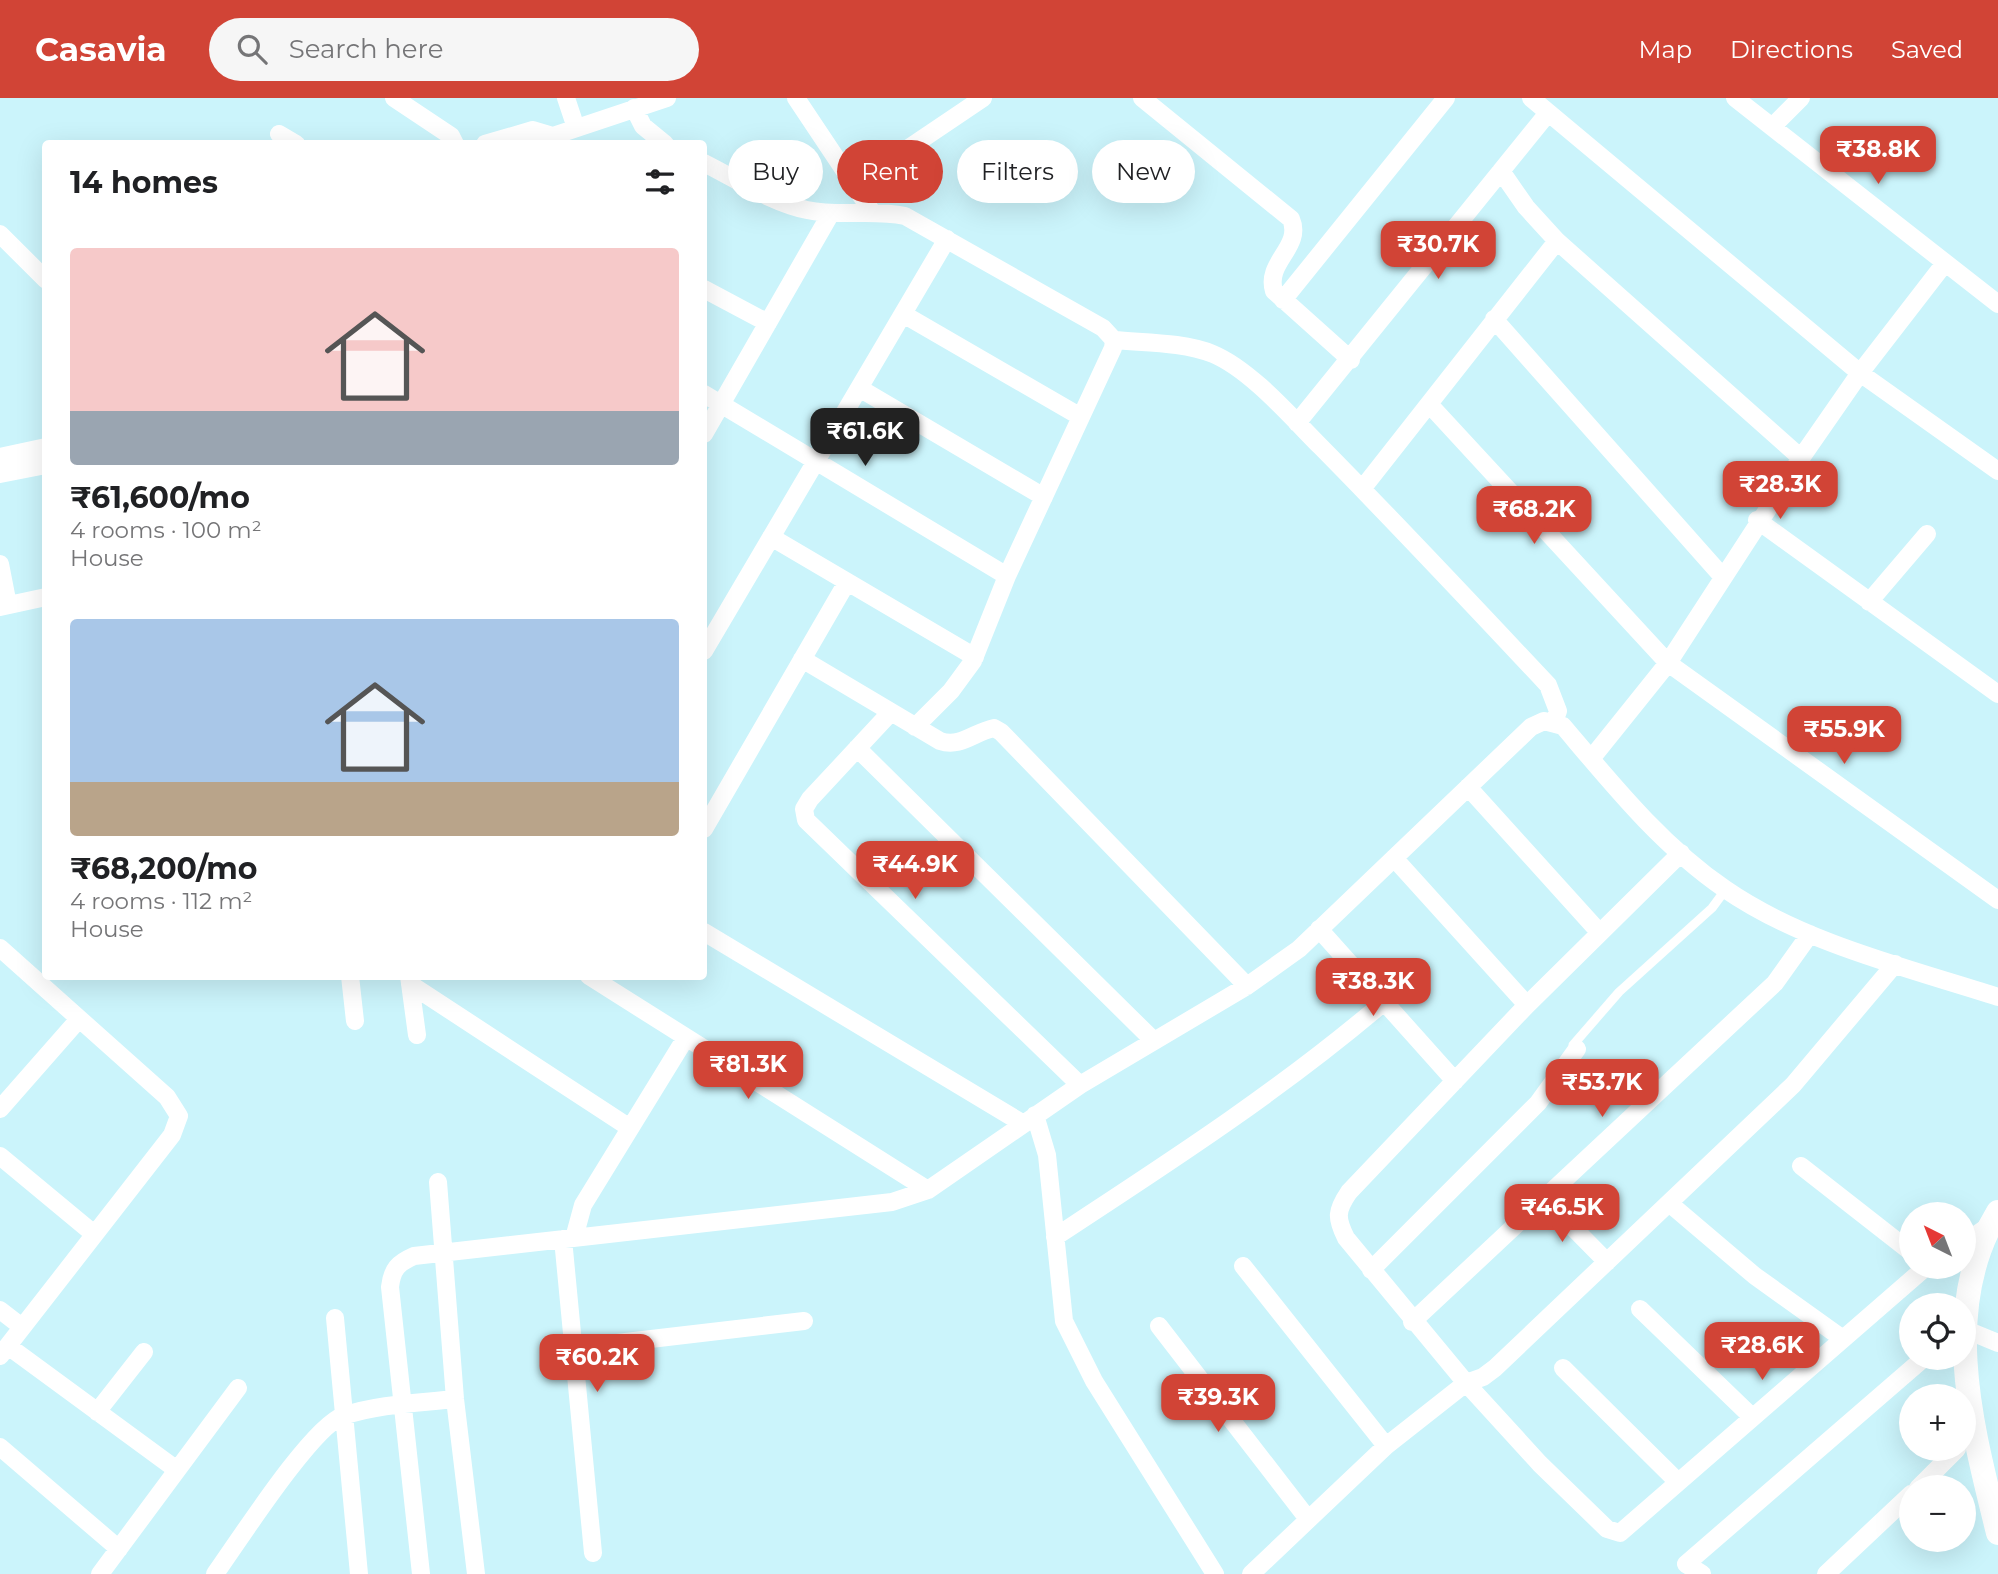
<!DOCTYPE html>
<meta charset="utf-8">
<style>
:root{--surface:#fff;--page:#f6f6f6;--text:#202124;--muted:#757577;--accent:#d14436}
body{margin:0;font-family:Montserrat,sans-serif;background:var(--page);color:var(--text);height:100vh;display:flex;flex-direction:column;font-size:26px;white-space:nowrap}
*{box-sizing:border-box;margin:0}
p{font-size:23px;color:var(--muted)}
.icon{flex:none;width:38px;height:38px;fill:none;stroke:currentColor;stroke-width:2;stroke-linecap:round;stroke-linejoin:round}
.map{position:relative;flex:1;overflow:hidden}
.details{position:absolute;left:42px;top:42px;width:665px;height:840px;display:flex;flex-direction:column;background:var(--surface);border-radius:7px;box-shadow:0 7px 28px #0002}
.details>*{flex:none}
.hud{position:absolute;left:728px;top:42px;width:665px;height:63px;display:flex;gap:14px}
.needle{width:46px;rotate:318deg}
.controls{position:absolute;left:1899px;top:1104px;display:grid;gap:14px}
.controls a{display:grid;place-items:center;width:77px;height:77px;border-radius:50%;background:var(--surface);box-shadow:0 7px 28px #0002;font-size:35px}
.price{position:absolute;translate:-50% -60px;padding:0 16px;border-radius:14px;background:var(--accent);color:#fff;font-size:23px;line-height:46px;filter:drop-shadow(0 2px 4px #0008)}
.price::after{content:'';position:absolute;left:50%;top:42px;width:21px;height:16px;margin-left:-10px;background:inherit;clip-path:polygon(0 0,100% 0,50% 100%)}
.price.active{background:#222;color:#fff}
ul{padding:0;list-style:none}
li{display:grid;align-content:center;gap:14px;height:371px;padding:0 28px}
li span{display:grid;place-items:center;height:217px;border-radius:7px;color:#555}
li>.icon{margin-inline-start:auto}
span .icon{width:126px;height:126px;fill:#fffc;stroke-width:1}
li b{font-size:30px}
h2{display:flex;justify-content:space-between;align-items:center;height:84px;padding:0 28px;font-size:30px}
.pill{padding:0 24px;border-radius:32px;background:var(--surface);box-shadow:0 7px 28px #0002;font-size:24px;line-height:63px}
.pill.active{background:var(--accent);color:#fff}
header{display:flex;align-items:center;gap:42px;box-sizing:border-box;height:98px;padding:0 35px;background:var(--accent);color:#fff}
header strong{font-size:33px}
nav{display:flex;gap:38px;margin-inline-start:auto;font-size:24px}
.search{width:490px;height:63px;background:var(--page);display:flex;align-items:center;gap:18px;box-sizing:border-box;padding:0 24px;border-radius:38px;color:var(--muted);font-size:26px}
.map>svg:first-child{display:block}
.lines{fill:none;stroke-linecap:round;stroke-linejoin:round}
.lane{stroke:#fff;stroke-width:9}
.street{stroke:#fff;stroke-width:18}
.secondary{stroke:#fff;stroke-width:24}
</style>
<header>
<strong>Casavia</strong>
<div class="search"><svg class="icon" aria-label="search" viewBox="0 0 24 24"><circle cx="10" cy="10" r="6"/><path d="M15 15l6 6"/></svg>Search here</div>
<nav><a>Map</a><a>Directions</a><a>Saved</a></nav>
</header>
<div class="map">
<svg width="1998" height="1476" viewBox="0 0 1998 1476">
<rect width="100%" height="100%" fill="#cbf4fb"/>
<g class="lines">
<path class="lane" d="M1573,947L1619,894L1712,810L1726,791"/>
<path class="street" d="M394,0L451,38L455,46
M566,0L576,30
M796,0L872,114
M1142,0L1291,121C1303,149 1265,164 1274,193L1351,262
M1531,0L1860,275L1998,373
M1735,0L1998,206
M634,10L643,28L665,46
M1772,29L1801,0
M279,36L296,46
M485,46L533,32L553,38
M544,46L553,38L667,0
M704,65C736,81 772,105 807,112C840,119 873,111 905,118L1103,230L1114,242L1113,250L1007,478L973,563L951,593L915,629
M1501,73L1526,109L1557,143L1801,360
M854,87L983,0
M0,136L46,182
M704,191L768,225
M1283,202L1446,0
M903,216L1081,319
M1494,221L1722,478
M1114,242C1146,245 1183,244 1213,256C1251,272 1292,320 1321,349C1398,427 1473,507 1548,587L1558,613L1554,624
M859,290L1044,399
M704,296L1007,478
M1429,306L1668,565L1998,802
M1297,325L1548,15
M704,336L831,115
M0,359L46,349
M0,376L46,367
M1362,391L1557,143
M1757,422L1998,596
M771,439L975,559
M0,466L8,507
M1869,504L1927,436
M0,509L46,499
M704,553L947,141
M802,561L940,643C961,650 974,634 994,630L1001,634L1247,888
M891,614L810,701L804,711L806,722L1080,987
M857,650L1153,942
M1591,661L1668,565L1801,360L1860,275L1945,165
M1468,689L1600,835
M704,731L847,484
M1681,755L1527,907L1349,1094C1336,1113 1336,1120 1346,1140L1466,1285L1483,1279L1495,1270L1793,987L1895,866
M1394,760L1527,907
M1319,831L1455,983
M704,834L1022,1025
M0,850L167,999L179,1018L172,1037L0,1258
M350,878L355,923
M409,878L417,937
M589,878L928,1092
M410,886L630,1030
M0,1011L79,921
M1035,1017L1047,1057L1064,1223L1094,1283L1215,1476
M0,1058L94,1136
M1801,1068L1911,1154
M438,1084L455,1301L476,1476
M1545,1101L1607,1164
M1669,1105L1755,1178L1843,1241
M1055,1139C1168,1065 1281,992 1384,904
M574,1140L583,1107L685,941
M563,1141L593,1455
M1964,1145L1989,1128
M1243,1168L1386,1348
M1371,1172L1538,1005L1577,951
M1640,1211L1752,1319
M0,1212L22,1229
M335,1220L359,1476
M1412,1224L1775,885L1810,836
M1159,1228L1308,1421
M1964,1231L1998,1245
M8,1248L177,1372
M574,1250L804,1223
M1563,1270L1677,1383
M97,1314L144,1254
M0,1349L119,1451
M1918,1390L1957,1351
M100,1476L238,1290
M215,1476C238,1444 312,1328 343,1318C378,1306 419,1305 455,1301
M421,1476L390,1189C392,1171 398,1165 414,1158L892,1104L928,1092L1080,987L1247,888L1299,851L1531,629L1544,623L1563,628C1613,687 1661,747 1725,791C1803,845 1908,870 1998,899
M1251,1476L1386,1348L1466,1285L1540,1366L1607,1431L1620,1435L1926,1169
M1702,1476L1686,1466L1924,1260
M1826,1476L1911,1396"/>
<path class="secondary" d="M1998,1114C1938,1211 1973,1333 1998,1435"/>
</g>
</svg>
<div class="controls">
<a><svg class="needle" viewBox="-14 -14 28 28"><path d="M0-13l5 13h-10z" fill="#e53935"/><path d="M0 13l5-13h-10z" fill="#757577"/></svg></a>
<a><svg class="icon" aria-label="locate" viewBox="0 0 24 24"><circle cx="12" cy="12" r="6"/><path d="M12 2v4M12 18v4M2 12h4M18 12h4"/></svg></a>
<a>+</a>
<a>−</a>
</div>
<b class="price" style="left:1878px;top:88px">₹38.8K</b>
<b class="price" style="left:1438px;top:183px">₹30.7K</b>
<b class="price active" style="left:865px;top:370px">₹61.6K</b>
<b class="price" style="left:1780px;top:423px">₹28.3K</b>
<b class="price" style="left:1534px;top:448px">₹68.2K</b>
<b class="price" style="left:1844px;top:668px">₹55.9K</b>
<b class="price" style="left:915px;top:803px">₹44.9K</b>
<b class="price" style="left:1373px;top:920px">₹38.3K</b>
<b class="price" style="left:748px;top:1003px">₹81.3K</b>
<b class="price" style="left:1602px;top:1021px">₹53.7K</b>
<b class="price" style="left:1562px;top:1146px">₹46.5K</b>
<b class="price" style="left:1762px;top:1284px">₹28.6K</b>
<b class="price" style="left:597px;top:1296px">₹60.2K</b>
<b class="price" style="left:1218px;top:1336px">₹39.3K</b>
<div class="hud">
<a class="pill">Buy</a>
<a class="pill active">Rent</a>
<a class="pill">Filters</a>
<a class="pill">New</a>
</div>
<section class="details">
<h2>14 homes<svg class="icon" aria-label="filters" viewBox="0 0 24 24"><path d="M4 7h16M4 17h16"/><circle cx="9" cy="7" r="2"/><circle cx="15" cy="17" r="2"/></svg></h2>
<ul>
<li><span style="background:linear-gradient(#f6c9c9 75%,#9aa5b1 0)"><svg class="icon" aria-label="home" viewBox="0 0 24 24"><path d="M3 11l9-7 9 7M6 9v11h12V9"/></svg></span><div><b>₹61,600/mo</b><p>4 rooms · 100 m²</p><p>House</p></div></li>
<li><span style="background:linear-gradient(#a9c7e8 75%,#b9a48a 0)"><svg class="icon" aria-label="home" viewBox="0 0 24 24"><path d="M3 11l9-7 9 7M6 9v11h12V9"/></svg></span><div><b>₹68,200/mo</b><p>4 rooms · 112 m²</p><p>House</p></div></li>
</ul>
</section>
</div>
